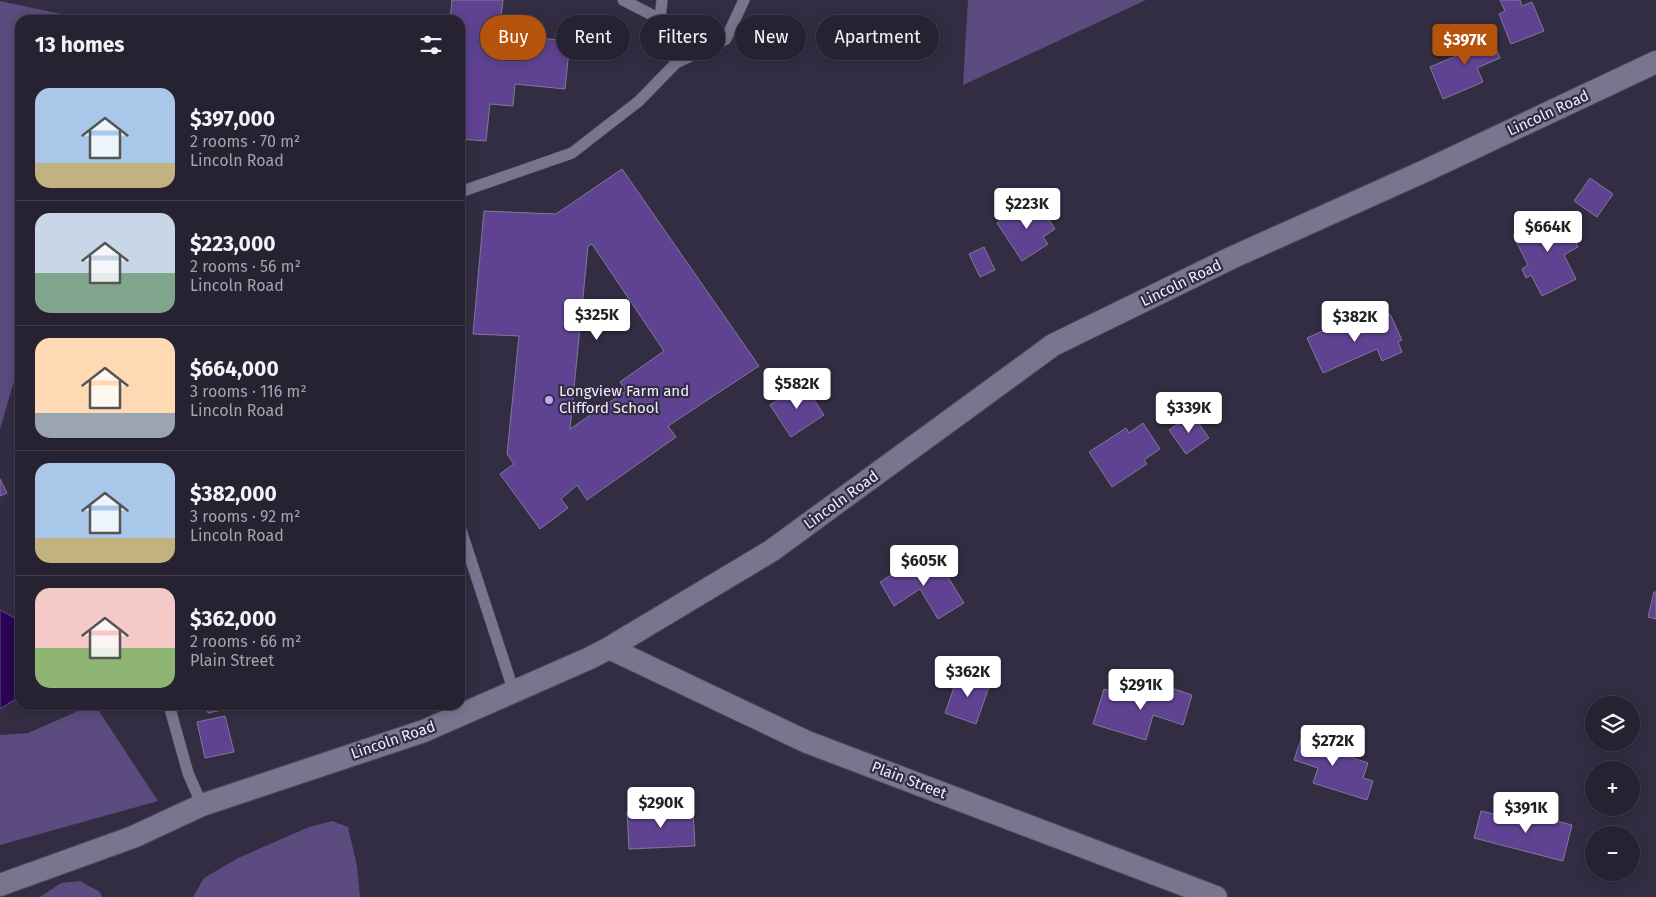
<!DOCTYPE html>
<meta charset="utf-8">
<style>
:root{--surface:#262232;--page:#2e2a3a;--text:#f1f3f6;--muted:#a4a4ac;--line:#423f4d;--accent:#b45309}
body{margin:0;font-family:"Fira Sans",sans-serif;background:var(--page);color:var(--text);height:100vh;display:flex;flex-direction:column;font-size:19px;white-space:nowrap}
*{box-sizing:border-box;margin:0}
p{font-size:16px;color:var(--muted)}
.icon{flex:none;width:28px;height:28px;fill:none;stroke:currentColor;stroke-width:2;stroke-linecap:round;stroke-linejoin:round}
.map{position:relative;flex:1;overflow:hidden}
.sheet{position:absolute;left:15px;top:15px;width:450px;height:695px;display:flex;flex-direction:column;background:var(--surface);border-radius:15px;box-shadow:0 2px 12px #0003,0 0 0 1px var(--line)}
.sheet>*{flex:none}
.top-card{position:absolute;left:480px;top:15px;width:475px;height:45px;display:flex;gap:10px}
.controls{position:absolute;left:1585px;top:696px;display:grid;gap:10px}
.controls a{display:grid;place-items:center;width:55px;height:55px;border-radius:50%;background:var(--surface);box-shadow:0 2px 12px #0003,0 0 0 1px var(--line);font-size:25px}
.price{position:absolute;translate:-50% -42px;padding:0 11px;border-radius:5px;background:#fff;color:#222;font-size:16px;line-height:32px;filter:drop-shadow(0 1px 2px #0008)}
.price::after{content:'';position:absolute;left:50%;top:30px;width:15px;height:11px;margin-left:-8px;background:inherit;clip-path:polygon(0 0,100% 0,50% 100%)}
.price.selected{background:var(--accent);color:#fff}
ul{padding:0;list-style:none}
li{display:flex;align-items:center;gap:15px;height:125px;padding:0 20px}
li+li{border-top:1px solid var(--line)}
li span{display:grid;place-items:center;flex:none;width:140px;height:100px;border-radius:15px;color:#555}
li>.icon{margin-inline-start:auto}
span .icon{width:60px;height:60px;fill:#fffc;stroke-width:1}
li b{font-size:21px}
h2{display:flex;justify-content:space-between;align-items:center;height:60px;padding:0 20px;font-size:21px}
.pill{padding:0 18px;border-radius:22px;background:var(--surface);box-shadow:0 2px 12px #0003,0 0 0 1px var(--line);font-size:18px;line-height:45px}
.pill.selected{background:var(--accent);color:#fff}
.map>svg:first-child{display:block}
.green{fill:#5b4b7e}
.water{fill:#2b0555;stroke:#674b87}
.building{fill:#5f4392;stroke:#807993;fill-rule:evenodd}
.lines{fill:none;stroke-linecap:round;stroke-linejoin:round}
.lane-casing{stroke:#4f495c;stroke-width:12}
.street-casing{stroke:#4f495c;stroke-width:24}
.lane{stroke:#7b748e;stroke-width:11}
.street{stroke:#7b748e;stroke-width:22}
.poi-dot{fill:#bfa9f4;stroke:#332d43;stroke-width:2}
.labels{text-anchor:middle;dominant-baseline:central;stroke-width:4.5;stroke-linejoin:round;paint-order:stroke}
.street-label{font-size:15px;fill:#f2eefd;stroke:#332d43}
.poi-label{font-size:15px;fill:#f2eefd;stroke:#332d43;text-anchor:start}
</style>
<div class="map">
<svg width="1656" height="897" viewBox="0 0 1656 897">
<rect width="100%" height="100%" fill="#332d43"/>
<path class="green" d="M968,0H1146L963,85Z
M0,1L89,20H20V361L0,429Z
M92,705H95L158,801L0,845V735L28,733Z
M332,821L348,827L357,866L360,897H193L204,878L238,858L309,827Z
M80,881L100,892L102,897H40L61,883Z"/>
<path class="water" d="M0,610L20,621V696L0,709Z"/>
<path class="building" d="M452,0H503L499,34L570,41L565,89L515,84L513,106L490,104L486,141L460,139V20H450Z
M1500,0H1520L1522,6L1532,2L1544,31L1511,44L1499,14L1505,11Z
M1489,32L1500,58L1477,68L1483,82L1443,99L1430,67L1463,53L1459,44Z
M622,169L759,366L668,426L676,437L587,500L577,485L561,499L568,508L540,529L500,474L514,464L507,454L519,336L473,334L484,211L556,214ZM592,244L664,351L620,382L626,391L570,429L588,246Z
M1590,178L1613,194L1597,217L1574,201Z
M1036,200L1055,229L1043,237L1048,244L1022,261L997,223L1021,207L1023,210Z
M1560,211L1578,247L1564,255L1576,279L1542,296L1531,275L1526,278L1522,269L1528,265L1513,235Z
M984,247L995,270L980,277L969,254Z
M1390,314L1402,340L1398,342L1402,352L1382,361L1377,349L1323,373L1307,338L1345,321L1351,332Z
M803,383L824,415L791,437L770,405Z
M1192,414L1209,438L1186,454L1169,430Z
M1143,423L1160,449L1144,460L1147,464L1112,487L1089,452L1126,428L1129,433Z
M0,479L7,493L0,496Z
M936,558L964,603L938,619L920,589L894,606L880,582L910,563L915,571Z
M1654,592H1656V619L1648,617Z
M959,673L990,684L976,724L945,713Z
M1165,686L1192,695L1183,725L1153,715L1146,740L1093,724L1104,689L1130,698L1133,689L1161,698Z
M206,705H221L222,710L208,713Z
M225,716L234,752L205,758L197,722Z
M1305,727L1319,732L1316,739L1332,744L1330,750L1368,763L1363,778L1373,781L1367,800L1313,783L1318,768L1294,760Z
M693,809L695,846L629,849L627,812Z
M1481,811L1519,820L1521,812L1572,825L1563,861L1474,838Z"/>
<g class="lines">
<defs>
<path id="lane" d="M623,0L660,19
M662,0L660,19L676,63
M460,192L572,153L639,101L676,63L726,39L744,0
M460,527L514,692
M169,705L188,773L202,805"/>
<path id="street" d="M609,648L807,742L1216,897
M0,885L133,837L202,805L424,731L590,658L609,648L771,551L1053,345L1231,258L1427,170L1656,62"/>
</defs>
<use href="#lane" class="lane-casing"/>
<use href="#street" class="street-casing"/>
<use href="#lane" class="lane"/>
<use href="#street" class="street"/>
</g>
<circle class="poi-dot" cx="549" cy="400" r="5"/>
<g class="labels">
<g class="street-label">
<text transform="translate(1548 113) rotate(-25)">Lincoln Road</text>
<text transform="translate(1181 283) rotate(-26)">Lincoln Road</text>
<text transform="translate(841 500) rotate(-36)">Lincoln Road</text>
<text transform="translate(393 740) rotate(-19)">Lincoln Road</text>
<text transform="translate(909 780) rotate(21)">Plain Street</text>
</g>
<g class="poi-label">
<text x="559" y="391">Longview Farm and<tspan x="559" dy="17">Clifford School</tspan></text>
</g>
</g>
</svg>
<div class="controls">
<a><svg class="icon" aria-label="layers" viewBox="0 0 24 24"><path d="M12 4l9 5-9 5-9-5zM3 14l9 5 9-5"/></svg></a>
<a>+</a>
<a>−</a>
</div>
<b class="price selected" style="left:1465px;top:66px">$397K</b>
<b class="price" style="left:1027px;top:230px">$223K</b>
<b class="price" style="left:1548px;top:253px">$664K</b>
<b class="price" style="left:597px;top:341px">$325K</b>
<b class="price" style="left:1355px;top:343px">$382K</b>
<b class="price" style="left:797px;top:410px">$582K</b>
<b class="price" style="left:1189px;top:434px">$339K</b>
<b class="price" style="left:924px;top:587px">$605K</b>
<b class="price" style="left:968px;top:698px">$362K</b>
<b class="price" style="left:1141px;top:711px">$291K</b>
<b class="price" style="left:1333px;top:767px">$272K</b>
<b class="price" style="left:661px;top:829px">$290K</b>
<b class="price" style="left:1526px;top:834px">$391K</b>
<div class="top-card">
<a class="pill selected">Buy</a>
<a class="pill">Rent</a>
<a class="pill">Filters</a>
<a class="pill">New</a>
<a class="pill">Apartment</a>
</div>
<section class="sheet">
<h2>13 homes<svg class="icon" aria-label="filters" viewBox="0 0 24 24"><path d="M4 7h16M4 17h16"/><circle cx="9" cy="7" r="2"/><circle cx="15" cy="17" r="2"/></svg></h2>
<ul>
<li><span style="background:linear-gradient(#a9c7e8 75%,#c2b280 0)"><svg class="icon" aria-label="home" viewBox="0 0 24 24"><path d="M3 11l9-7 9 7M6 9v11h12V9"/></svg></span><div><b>$397,000</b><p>2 rooms · 70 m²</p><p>Lincoln Road</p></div></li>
<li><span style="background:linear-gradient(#c9d6e8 60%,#7fa58c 0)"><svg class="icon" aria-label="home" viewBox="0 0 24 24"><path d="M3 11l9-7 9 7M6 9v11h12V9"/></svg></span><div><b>$223,000</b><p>2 rooms · 56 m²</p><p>Lincoln Road</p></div></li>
<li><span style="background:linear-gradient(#ffd9b3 75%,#9aa5b1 0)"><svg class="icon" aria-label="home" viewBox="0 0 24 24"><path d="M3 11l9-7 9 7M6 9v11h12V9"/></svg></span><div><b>$664,000</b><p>3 rooms · 116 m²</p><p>Lincoln Road</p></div></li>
<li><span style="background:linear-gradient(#a9c7e8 75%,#c2b280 0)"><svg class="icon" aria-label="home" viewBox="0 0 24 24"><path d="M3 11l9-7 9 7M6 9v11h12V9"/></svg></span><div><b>$382,000</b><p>3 rooms · 92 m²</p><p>Lincoln Road</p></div></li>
<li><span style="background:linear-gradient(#f6c9c9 60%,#8fb573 0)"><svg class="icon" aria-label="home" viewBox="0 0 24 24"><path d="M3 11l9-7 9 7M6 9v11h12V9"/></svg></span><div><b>$362,000</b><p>2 rooms · 66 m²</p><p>Plain Street</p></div></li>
</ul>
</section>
</div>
